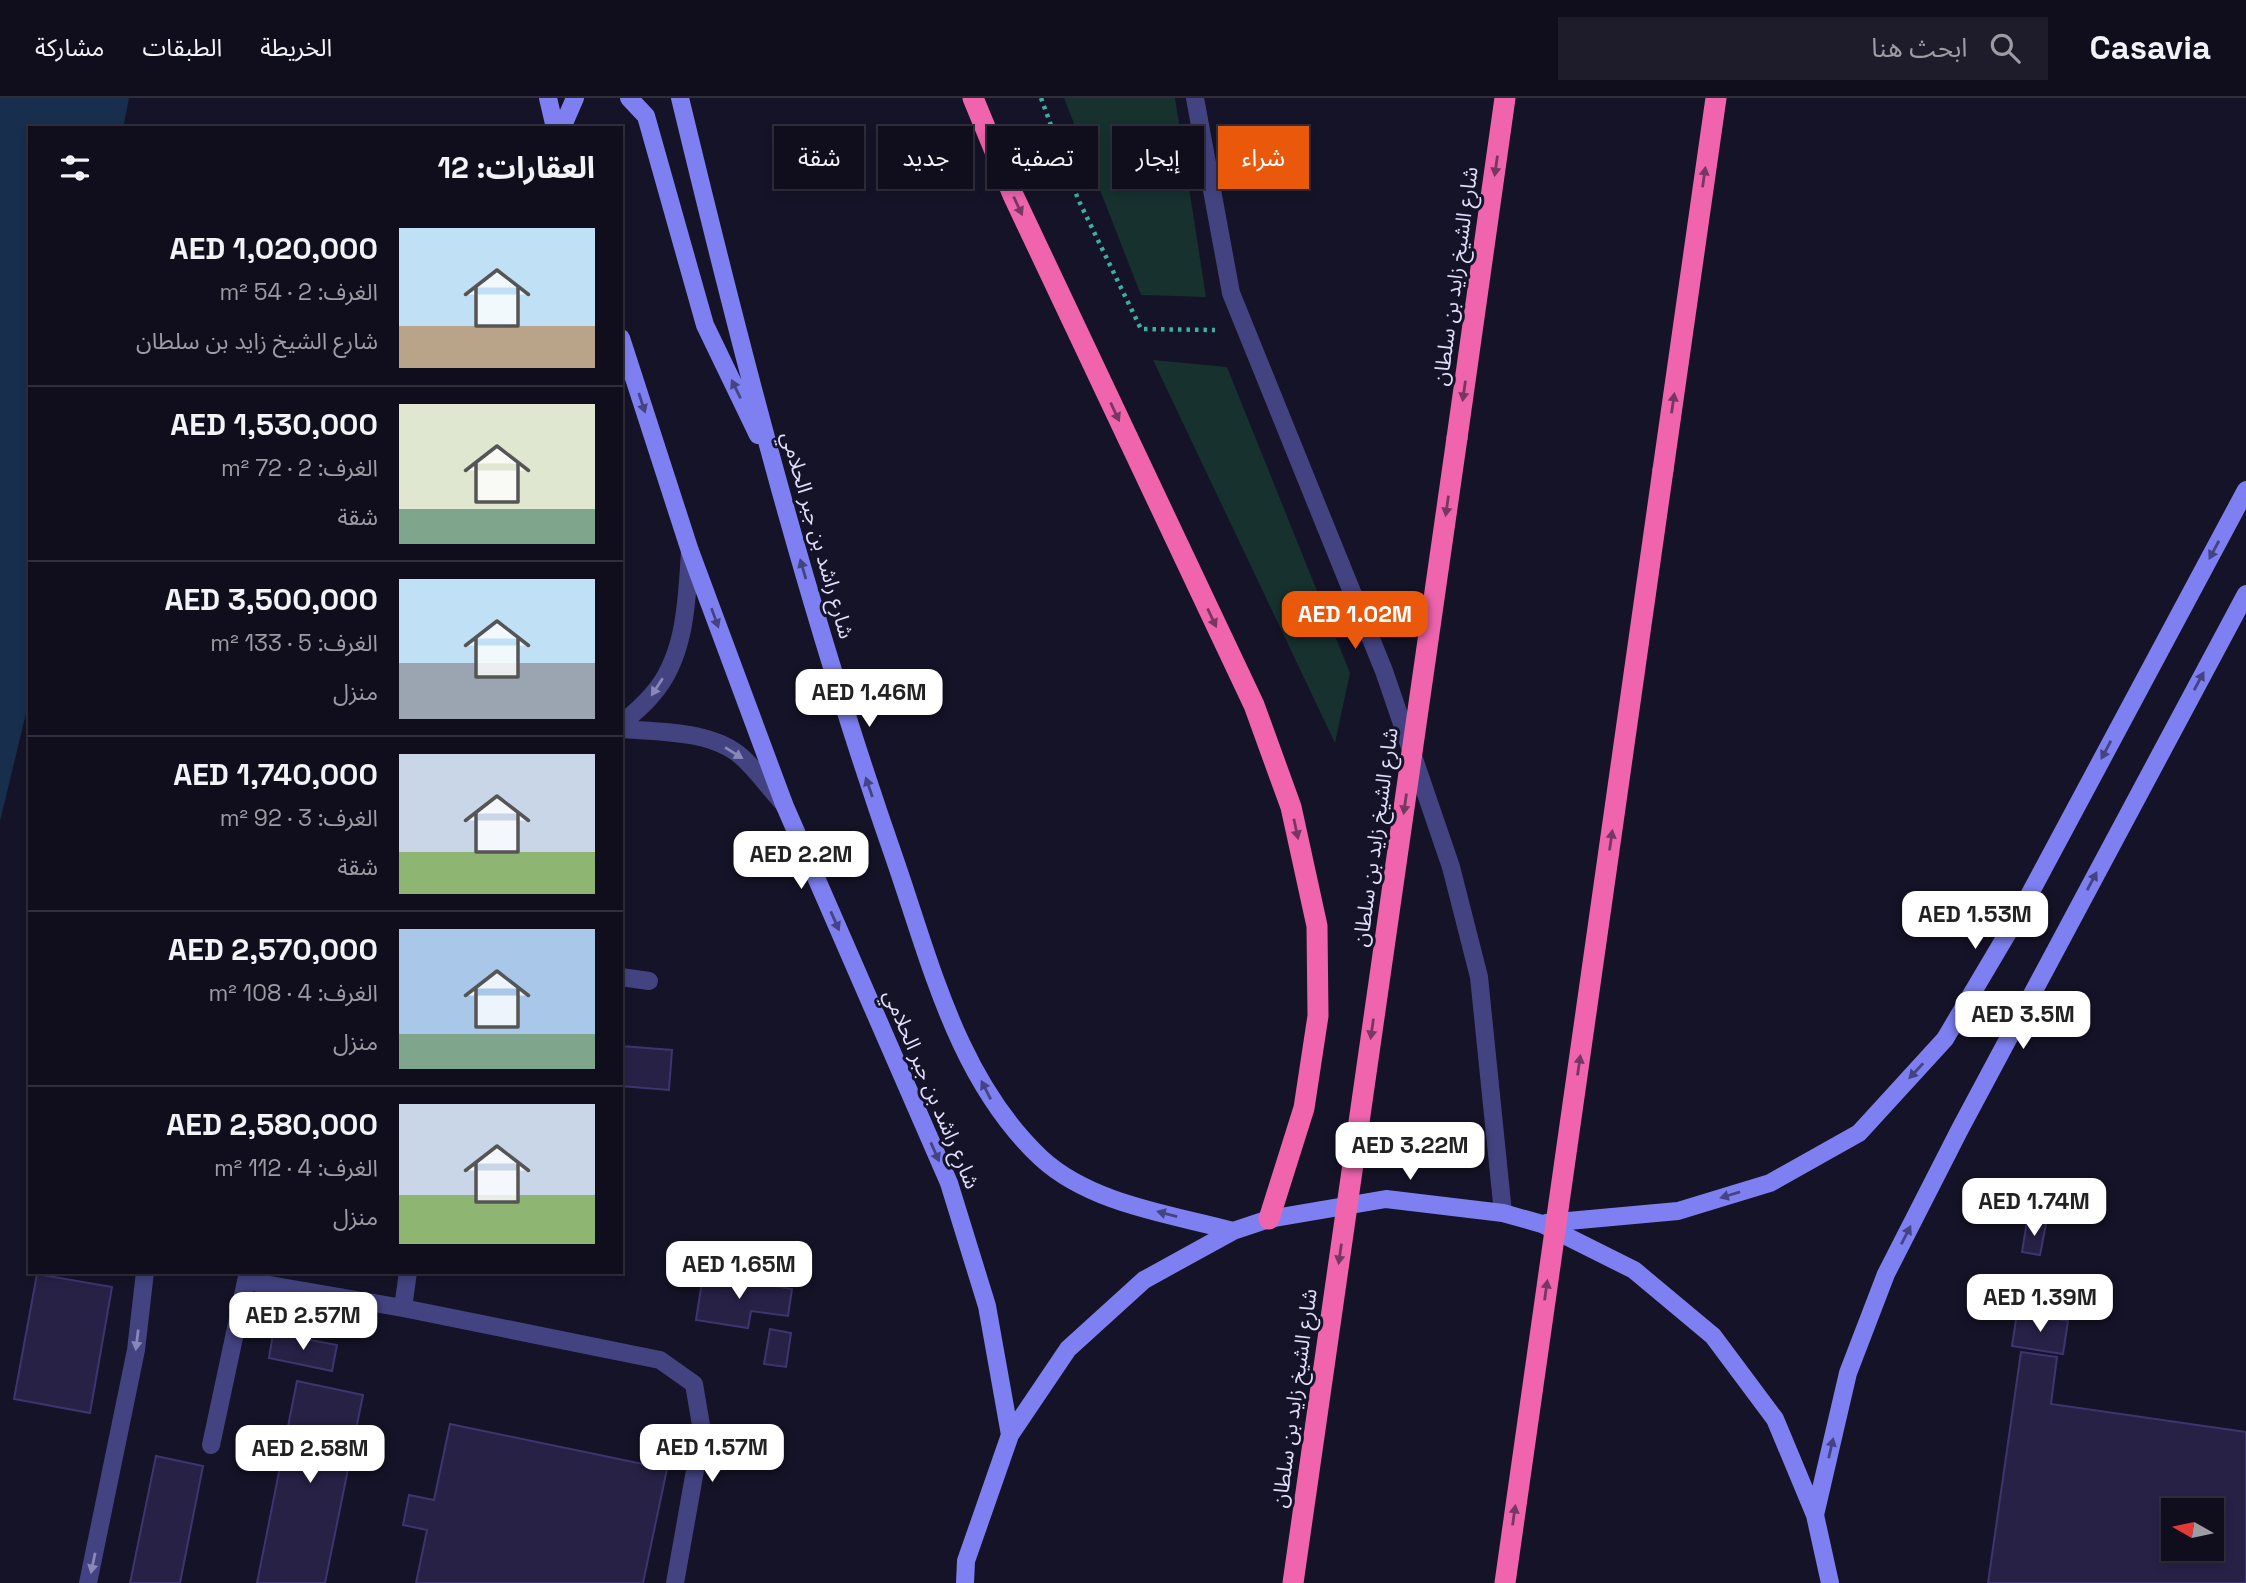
<!DOCTYPE html>
<html lang="ar">
<meta charset="utf-8">
<style>
:root{--surface:#100e1d;--page:#1e1c2a;--text:#f1f3f6;--muted:#9c9ca4;--line:#302e3b;--accent:#ea580c}
body{margin:0;font-family:"Space Grotesk","Noto Sans Arabic",sans-serif;background:var(--page);color:var(--text);direction:rtl;height:100vh;display:flex;flex-direction:column;font-size:26px;white-space:nowrap}
*{box-sizing:border-box;margin:0}
p{font-size:23px;color:var(--muted)}
.icon{flex:none;width:38px;height:38px;fill:none;stroke:currentColor;stroke-width:2;stroke-linecap:round;stroke-linejoin:round}
.map{position:relative;flex:1;overflow:hidden;direction:ltr}
.side{position:absolute;left:28px;top:28px;width:595px;height:1148px;display:flex;flex-direction:column;background:var(--surface);border-radius:0px;box-shadow:0 4px 10px #0003,0 0 0 2px var(--line);direction:rtl}
.side>*{flex:none}
.banner{position:absolute;left:644px;top:28px;width:665px;height:63px;direction:rtl;display:flex;gap:14px}
.needle{width:46px;rotate:279deg}
.tools{position:absolute;left:2161px;top:1400px;display:grid;gap:14px}
.tools a{display:grid;place-items:center;width:63px;height:63px;border-radius:0px;background:var(--surface);box-shadow:0 4px 10px #0003,0 0 0 2px var(--line);font-size:35px}
.price{position:absolute;translate:-50% -60px;padding:0 16px;border-radius:14px;background:#fff;color:#222;font-size:23px;line-height:46px;filter:drop-shadow(0 2px 4px #0008)}
.price::after{content:'';position:absolute;left:50%;top:42px;width:21px;height:16px;margin-left:-10px;background:inherit;clip-path:polygon(0 0,100% 0,50% 100%)}
.price.selected{background:var(--accent);color:#fff}
ul{padding:0;list-style:none}
li{display:flex;align-items:center;gap:21px;height:175px;padding:0 28px}
li+li{border-top:2px solid var(--line)}
li span{display:grid;place-items:center;flex:none;width:196px;height:140px;border-radius:0px;color:#555}
li>.icon{margin-inline-start:auto}
span .icon{width:84px;height:84px;fill:#fffc;stroke-width:1}
li b{font-size:30px}
h2{display:flex;justify-content:space-between;align-items:center;height:84px;padding:0 28px;font-size:30px}
.chip{padding:0 24px;border-radius:0px;background:var(--surface);box-shadow:0 4px 10px #0003,0 0 0 2px var(--line);font-size:24px;line-height:63px}
.chip.selected{background:var(--accent);color:#fff}
header{display:flex;align-items:center;gap:42px;box-sizing:border-box;height:98px;padding:0 35px;background:var(--surface);border-bottom:2px solid var(--line)}
header strong{font-size:33px}
nav{display:flex;gap:38px;margin-inline-start:auto;font-size:24px}
.search{width:490px;height:63px;background:var(--page);display:flex;align-items:center;gap:18px;box-sizing:border-box;padding:0 24px;border-radius:0px;color:var(--muted);font-size:26px}
.map>svg:first-child{display:block}
.green{fill:#16312e}
.water{fill:#172e4c}
.building{fill:#272146;stroke:#3e3570;stroke-width:2;fill-rule:evenodd}
.lines{fill:none;stroke-linecap:round;stroke-linejoin:round}
.path{stroke:#3dafa3;stroke-width:4.5;stroke-dasharray:3.5 5;stroke-linecap:butt}
.lane{stroke:#434381;stroke-width:18}
.street{stroke:#434381;stroke-width:18}
.secondary{stroke:#7e80f1;stroke-width:18}
.highway{stroke:#ef64ad;stroke-width:21}
.highway-bridge{stroke:#ef64ad;stroke-width:21}
.oneway{fill:#773763}
.oneway2{fill:#444482}
.oneway3{fill:#8988b8}
.labels{text-anchor:middle;dominant-baseline:central;stroke-width:6;stroke-linejoin:round;paint-order:stroke}
.street-label{font-size:21px;fill:#dfddfb;stroke:#151327}
</style>
<header>
<strong>Casavia</strong>
<div class="search"><svg class="icon" aria-label="search" viewBox="0 0 24 24"><circle cx="10" cy="10" r="6"/><path d="M15 15l6 6"/></svg>ابحث هنا</div>
<nav><a>الخريطة</a><a>الطبقات</a><a>مشاركة</a></nav>
</header>
<div class="map">
<svg width="2246" height="1485" viewBox="0 0 2246 1485">
<rect width="100%" height="100%" fill="#151327"/>
<path class="green" d="M1064,0H1175L1206,199L1141,197Z
M1153,262L1227,269L1350,575L1335,645Z"/>
<path class="water" d="M0,0H129L123,30H30V599L0,723Z"/>
<path class="building" d="M621,948L672,952L669,992L621,988Z
M2027,1123L2046,1126L2040,1157L2022,1154Z
M37,1176L112,1189L90,1315L14,1301Z
M703,1177L792,1191L788,1218L751,1213L748,1230L696,1222Z
M2017,1215L2068,1223L2063,1256L2012,1248Z
M770,1231L791,1235L786,1269L764,1266Z
M273,1235L337,1247L332,1273L269,1260Z
M2021,1254L2057,1259L2051,1306L2246,1334V1485H1988ZM2174,1412H2212V1451H2174Z
M297,1283L363,1297L325,1485H257Z
M450,1326L667,1371L643,1485H416L427,1432L403,1427L409,1397L434,1402Z
M156,1358L203,1368L180,1485H130Z"/>
<g class="lines">
<path class="path" d="M1041,0L1078,101L1141,231L1215,232"/>
<path class="lane" d="M621,879L649,883"/>
<path class="street" d="M1195,0L1231,195L1384,573L1451,769L1479,879L1503,1115
M621,627C631,617 643,608 652,597C686,559 687,501 690,453
M621,631C659,634 713,632 743,660C758,674 770,691 784,706
M246,1183L403,1210L660,1262L694,1286L702,1333L675,1485
M403,1210L408,1174
M211,1347L248,1174
M88,1485L136,1252L145,1174"/>
<path class="secondary" d="M548,0L555,30
M629,0L646,18L705,227L758,337
M680,0C742,257 808,513 895,762C931,866 958,982 1041,1060C1091,1106 1170,1116 1233,1133
M562,30L575,0
M621,240L690,453L784,706L949,1085L987,1208L1010,1337
M1546,1125L1678,1113L1770,1085L1859,1035L1945,941L2019,816L2246,392
M1815,1417L1848,1275L1886,1176L1960,1031L2246,496
M965,1485L966,1463L1010,1337L1068,1251L1144,1182L1233,1133L1269,1121L1386,1101L1503,1115L1542,1126L1634,1172L1713,1238L1775,1321L1815,1417L1830,1485"/>
<path class="highway" d="M973,0L1013,97L1254,607L1291,709L1317,828L1318,918L1304,1010L1269,1121
M1457,340L1505,0
M1663,372L1716,0"/>
<path class="highway-bridge" d="M1293,1485L1457,340
M1505,1485L1663,372"/>
</g>
<defs><path id="oneway-solid" d="M-6-.8H1V-3.2L6.5 0L1 3.2V.8H-6Z" transform="scale(1.75)"/></defs>
<g class="oneway">
<use href="#oneway-solid" transform="translate(1496 68) rotate(98)"/>
<use href="#oneway-solid" transform="translate(1704 79) rotate(-82)"/>
<use href="#oneway-solid" transform="translate(1018 108) rotate(65)"/>
<use href="#oneway-solid" transform="translate(1464 293) rotate(98)"/>
<use href="#oneway-solid" transform="translate(1673 305) rotate(-82)"/>
<use href="#oneway-solid" transform="translate(1115 314) rotate(65)"/>
<use href="#oneway-solid" transform="translate(1447 408) rotate(98)"/>
<use href="#oneway-solid" transform="translate(1212 520) rotate(65)"/>
<use href="#oneway-solid" transform="translate(1405 706) rotate(98)"/>
<use href="#oneway-solid" transform="translate(1296 731) rotate(78)"/>
<use href="#oneway-solid" transform="translate(1611 742) rotate(-82)"/>
<use href="#oneway-solid" transform="translate(1372 931) rotate(98)"/>
<use href="#oneway-solid" transform="translate(1579 967) rotate(-82)"/>
<use href="#oneway-solid" transform="translate(1340 1156) rotate(98)"/>
<use href="#oneway-solid" transform="translate(1546 1192) rotate(-82)"/>
<use href="#oneway-solid" transform="translate(1514 1417) rotate(-82)"/>
</g>
<g class="oneway2">
<use href="#oneway-solid" transform="translate(736 291) rotate(-116)"/>
<use href="#oneway-solid" transform="translate(642 305) rotate(72)"/>
<use href="#oneway-solid" transform="translate(2214 452) rotate(118)"/>
<use href="#oneway-solid" transform="translate(803 471) rotate(-106)"/>
<use href="#oneway-solid" transform="translate(715 520) rotate(70)"/>
<use href="#oneway-solid" transform="translate(2199 583) rotate(-62)"/>
<use href="#oneway-solid" transform="translate(2106 652) rotate(118)"/>
<use href="#oneway-solid" transform="translate(869 689) rotate(-109)"/>
<use href="#oneway-solid" transform="translate(2092 783) rotate(-62)"/>
<use href="#oneway-solid" transform="translate(835 823) rotate(66)"/>
<use href="#oneway-solid" transform="translate(1916 973) rotate(133)"/>
<use href="#oneway-solid" transform="translate(986 992) rotate(-117)"/>
<use href="#oneway-solid" transform="translate(935 1054) rotate(66)"/>
<use href="#oneway-solid" transform="translate(1730 1097) rotate(163)"/>
<use href="#oneway-solid" transform="translate(1167 1116) rotate(-165)"/>
<use href="#oneway-solid" transform="translate(1906 1137) rotate(-63)"/>
<use href="#oneway-solid" transform="translate(1831 1350) rotate(-77)"/>
</g>
<g class="oneway3">
<use href="#oneway-solid" transform="translate(657 589) rotate(123)"/>
<use href="#oneway-solid" transform="translate(734 655) rotate(32)"/>
<use href="#oneway-solid" transform="translate(137 1242) rotate(97)"/>
<use href="#oneway-solid" transform="translate(93 1465) rotate(102)"/>
</g>
<g class="labels">
<g class="street-label">
<text transform="translate(1455 178) rotate(-82)">شارع الشيخ زايد بن سلطان</text>
<text transform="translate(818 437) rotate(74)">شارع راشد بن جبر الحلامي</text>
<text transform="translate(1375 739) rotate(-82)">شارع الشيخ زايد بن سلطان</text>
<text transform="translate(932 991) rotate(67)">شارع راشد بن جبر الحلامي</text>
<text transform="translate(1294 1300) rotate(-82)">شارع الشيخ زايد بن سلطان</text>
</g>
</g>
</svg>
<div class="tools">
<a><svg class="needle" viewBox="-14 -14 28 28"><path d="M0-13l5 13h-10z" fill="#e53935"/><path d="M0 13l5-13h-10z" fill="#9c9ca4"/></svg></a>
</div>
<b class="price selected" style="left:1355px;top:553px">AED 1.02M</b>
<b class="price" style="left:869px;top:631px">AED 1.46M</b>
<b class="price" style="left:801px;top:793px">AED 2.2M</b>
<b class="price" style="left:1975px;top:853px">AED 1.53M</b>
<b class="price" style="left:2023px;top:953px">AED 3.5M</b>
<b class="price" style="left:1410px;top:1084px">AED 3.22M</b>
<b class="price" style="left:2034px;top:1140px">AED 1.74M</b>
<b class="price" style="left:739px;top:1203px">AED 1.65M</b>
<b class="price" style="left:2040px;top:1236px">AED 1.39M</b>
<b class="price" style="left:303px;top:1254px">AED 2.57M</b>
<b class="price" style="left:712px;top:1386px">AED 1.57M</b>
<b class="price" style="left:310px;top:1387px">AED 2.58M</b>
<div class="banner">
<a class="chip selected">شراء</a>
<a class="chip">إيجار</a>
<a class="chip">تصفية</a>
<a class="chip">جديد</a>
<a class="chip">شقة</a>
</div>
<section class="side">
<h2>العقارات: 12<svg class="icon" aria-label="filters" viewBox="0 0 24 24"><path d="M4 7h16M4 17h16"/><circle cx="9" cy="7" r="2"/><circle cx="15" cy="17" r="2"/></svg></h2>
<ul>
<li><span style="background:linear-gradient(#bfe0f5 70%,#b9a48a 0)"><svg class="icon" aria-label="home" viewBox="0 0 24 24"><path d="M3 11l9-7 9 7M6 9v11h12V9"/></svg></span><div><b>AED 1,020,000</b><p>الغرف: 2 · 54 m²</p><p>شارع الشيخ زايد بن سلطان</p></div></li>
<li><span style="background:linear-gradient(#dfe7d0 75%,#7fa58c 0)"><svg class="icon" aria-label="home" viewBox="0 0 24 24"><path d="M3 11l9-7 9 7M6 9v11h12V9"/></svg></span><div><b>AED 1,530,000</b><p>الغرف: 2 · 72 m²</p><p>شقة</p></div></li>
<li><span style="background:linear-gradient(#bfe0f5 60%,#9aa5b1 0)"><svg class="icon" aria-label="home" viewBox="0 0 24 24"><path d="M3 11l9-7 9 7M6 9v11h12V9"/></svg></span><div><b>AED 3,500,000</b><p>الغرف: 5 · 133 m²</p><p>منزل</p></div></li>
<li><span style="background:linear-gradient(#c9d6e8 70%,#8fb573 0)"><svg class="icon" aria-label="home" viewBox="0 0 24 24"><path d="M3 11l9-7 9 7M6 9v11h12V9"/></svg></span><div><b>AED 1,740,000</b><p>الغرف: 3 · 92 m²</p><p>شقة</p></div></li>
<li><span style="background:linear-gradient(#a9c7e8 75%,#7fa58c 0)"><svg class="icon" aria-label="home" viewBox="0 0 24 24"><path d="M3 11l9-7 9 7M6 9v11h12V9"/></svg></span><div><b>AED 2,570,000</b><p>الغرف: 4 · 108 m²</p><p>منزل</p></div></li>
<li><span style="background:linear-gradient(#c9d6e8 65%,#8fb573 0)"><svg class="icon" aria-label="home" viewBox="0 0 24 24"><path d="M3 11l9-7 9 7M6 9v11h12V9"/></svg></span><div><b>AED 2,580,000</b><p>الغرف: 4 · 112 m²</p><p>منزل</p></div></li>
</ul>
</section>
</div>
